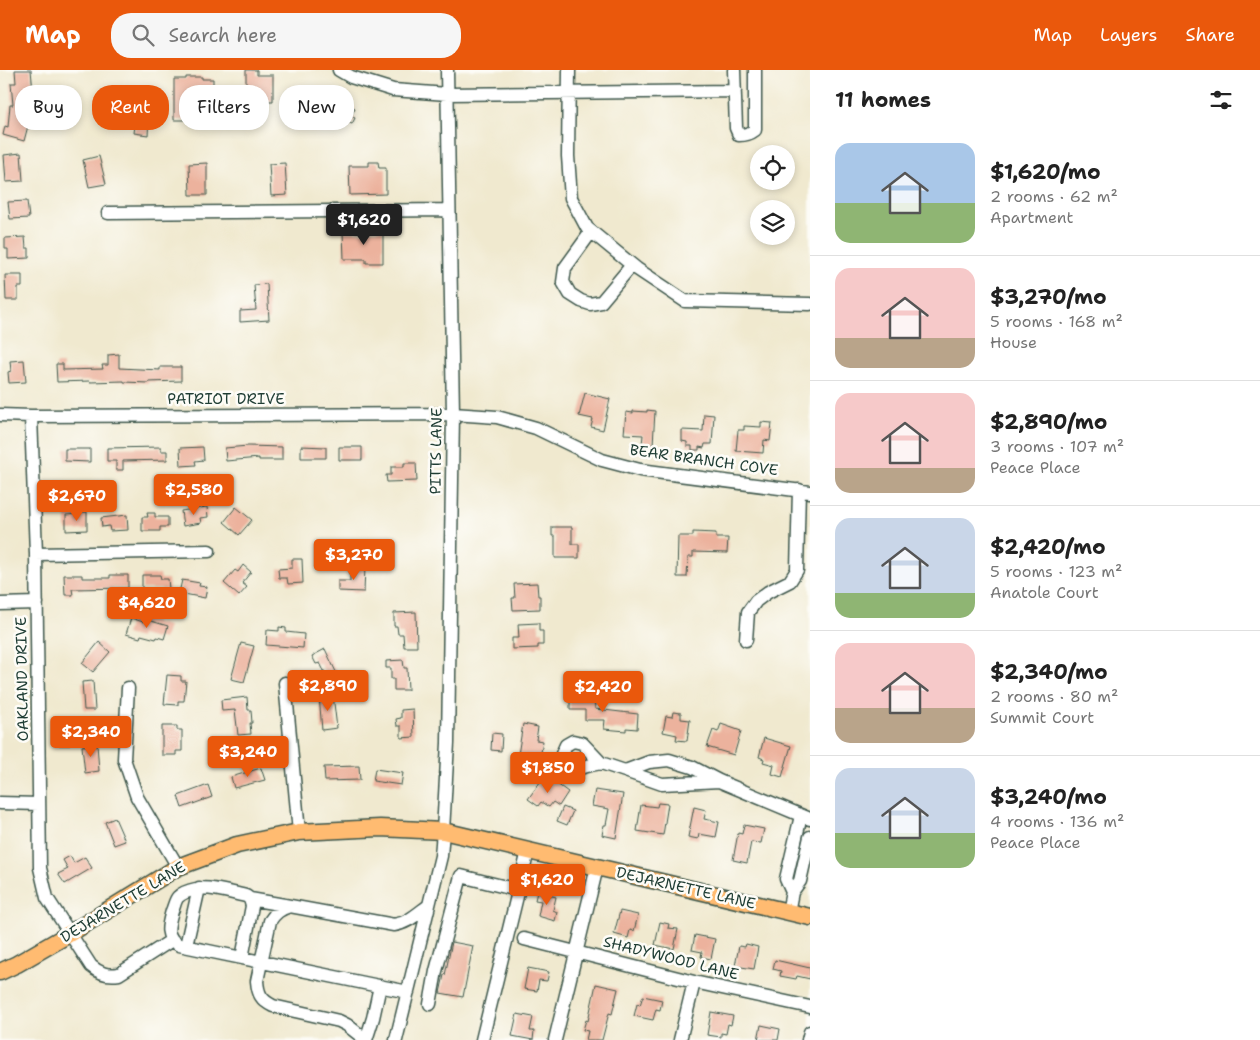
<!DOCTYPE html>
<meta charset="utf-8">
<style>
:root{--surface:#fff;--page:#f6f6f6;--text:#222;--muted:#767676;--line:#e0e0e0;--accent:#ea580c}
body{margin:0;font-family:"Shantell Sans",sans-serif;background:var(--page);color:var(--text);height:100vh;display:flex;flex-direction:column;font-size:19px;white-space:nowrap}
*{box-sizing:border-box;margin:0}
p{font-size:16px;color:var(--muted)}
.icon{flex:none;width:28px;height:28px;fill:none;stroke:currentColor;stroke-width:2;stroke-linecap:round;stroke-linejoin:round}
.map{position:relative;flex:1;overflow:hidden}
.drawer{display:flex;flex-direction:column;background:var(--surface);width:450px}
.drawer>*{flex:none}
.guide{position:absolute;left:15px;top:15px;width:475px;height:45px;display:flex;gap:10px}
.tools{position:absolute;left:750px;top:75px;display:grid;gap:10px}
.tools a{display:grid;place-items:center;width:45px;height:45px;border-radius:50%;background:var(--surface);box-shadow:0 2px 8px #0003;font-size:25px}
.price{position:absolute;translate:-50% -42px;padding:0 11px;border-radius:5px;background:var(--accent);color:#fff;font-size:16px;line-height:32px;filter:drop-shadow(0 1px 2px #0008)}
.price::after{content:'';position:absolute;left:50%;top:30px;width:15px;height:11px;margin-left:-8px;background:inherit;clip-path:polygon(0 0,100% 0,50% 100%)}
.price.current{background:#222;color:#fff}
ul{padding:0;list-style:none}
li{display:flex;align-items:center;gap:15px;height:125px;padding:0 25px}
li+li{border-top:1px solid var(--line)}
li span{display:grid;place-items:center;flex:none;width:140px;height:100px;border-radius:15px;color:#555}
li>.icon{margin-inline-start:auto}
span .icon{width:60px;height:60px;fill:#fffc;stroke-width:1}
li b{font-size:21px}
h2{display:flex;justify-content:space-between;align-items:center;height:60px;padding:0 25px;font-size:21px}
.tag{padding:0 18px;border-radius:20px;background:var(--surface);box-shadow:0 2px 8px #0003;font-size:18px;line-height:45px}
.tag.current{background:var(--accent);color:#fff}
header{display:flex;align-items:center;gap:30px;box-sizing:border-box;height:70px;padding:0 25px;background:var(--accent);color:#fff}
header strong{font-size:24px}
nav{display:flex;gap:28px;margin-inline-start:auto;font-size:18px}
.search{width:350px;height:45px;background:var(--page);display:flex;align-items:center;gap:12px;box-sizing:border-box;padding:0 18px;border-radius:20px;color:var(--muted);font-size:19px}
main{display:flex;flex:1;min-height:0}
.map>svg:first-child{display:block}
.building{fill:#ecb29d}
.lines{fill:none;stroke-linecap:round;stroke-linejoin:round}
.minor-casing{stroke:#3e574b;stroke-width:15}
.major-casing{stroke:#3e574b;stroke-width:19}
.minor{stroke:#fff;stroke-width:12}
.major{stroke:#ffbb71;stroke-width:16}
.labels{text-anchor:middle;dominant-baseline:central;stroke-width:5;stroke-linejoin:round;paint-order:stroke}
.street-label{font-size:15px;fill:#1f3d34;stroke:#fdfcf7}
</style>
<header>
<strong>Map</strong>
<div class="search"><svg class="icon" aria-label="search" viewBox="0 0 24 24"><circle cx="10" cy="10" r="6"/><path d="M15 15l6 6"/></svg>Search here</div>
<nav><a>Map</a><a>Layers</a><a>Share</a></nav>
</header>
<main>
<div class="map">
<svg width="810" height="970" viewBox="0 0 810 970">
<rect width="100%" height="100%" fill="#fdfcf7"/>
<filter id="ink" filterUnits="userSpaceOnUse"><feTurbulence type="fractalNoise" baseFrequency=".02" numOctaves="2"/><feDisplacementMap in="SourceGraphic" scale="10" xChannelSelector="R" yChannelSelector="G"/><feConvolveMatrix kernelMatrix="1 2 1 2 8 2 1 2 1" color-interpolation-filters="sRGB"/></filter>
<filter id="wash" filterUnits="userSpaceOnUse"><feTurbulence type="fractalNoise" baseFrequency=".0096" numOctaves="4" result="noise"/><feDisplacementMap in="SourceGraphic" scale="20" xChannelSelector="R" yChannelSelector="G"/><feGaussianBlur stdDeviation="1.12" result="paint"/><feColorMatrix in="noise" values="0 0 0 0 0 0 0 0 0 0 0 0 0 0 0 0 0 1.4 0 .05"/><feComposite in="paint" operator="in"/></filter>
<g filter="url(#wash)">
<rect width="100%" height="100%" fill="#f0e9cf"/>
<g id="blocks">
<path class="building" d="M15,0H31L33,21H30L29,52L24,71L3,65L5,56L8,57L10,35H13L11,13H16Z
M246,0H257V5H273V31H246Z
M186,7H202V9H213V28H203V35H185V50H174V9H186Z
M318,19L329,24L330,22L344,28L342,32L355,38L351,46L355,48L352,54L332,45L329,51L314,44L308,56L298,51L306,35L309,36Z
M136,47L149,48L148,65L134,63Z
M21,83L23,111L6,112L4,85Z
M99,86L106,114L89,117L83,90Z
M369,92H378L379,98H386V124L350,125L349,96H369Z
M207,93V125H190L189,94Z
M285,93L287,125L271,126L269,94Z
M27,131L29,148L10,149L8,132Z
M366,160H383V193H366V189H344L343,162H366Z
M25,167L26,178H29V188L8,189V179H5V168Z
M5,205H22V217H18V230H6Z
M267,214L269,250L240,252V241L256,240L254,215Z
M119,284V298L160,300V297H181V311L148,312V313L124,312V311L90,312V311L57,312L56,294H63V300L103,299L102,295H108V285Z
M24,290L26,312L9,313L8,302L11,301L10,291Z
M585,323L610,329L603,360L591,357L593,349L579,346Z
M647,340L655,341L653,375L642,374L643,365L624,364L626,342L633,343V341L647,342Z
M704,344L714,345L712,374H705L704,378L699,377V380H692V376H687V372L682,371V360L703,361Z
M761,352L772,353L770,371L764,370L763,383L736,381L738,360H744V356L761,357Z
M248,376L282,377V390H259V388L226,391L225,378Z
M301,376L326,377V388H301Z
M161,377V381H167V390L123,391V400H116V391H107V378Z
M203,377L204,390L195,391L196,395L181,396L180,378Z
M339,377H362V390H339Z
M65,379H90V392L65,391Z
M404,393H416L417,411L387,412L386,405H391V397H404Z
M207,437L208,447L200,448L201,453L183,456L181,441Z
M236,437L252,450L239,465L224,452Z
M79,442H87V460L66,461V445L79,444Z
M147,443H155V447H168V457H160V461H142V447H148Z
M127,445L128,460L110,461L109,456L102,457L101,448Z
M552,457H572V474H579V488H555V466H552Z
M693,462L716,463V468H728L727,483L693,482V487H688L687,507H677L678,466H693Z
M292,489H302L303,513L288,514L287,508H279L278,499L292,498Z
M243,495L251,502L242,513L247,517L239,526L224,513L235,500L238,502Z
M350,496L365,497L364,522L338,521V511H350Z
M64,505H82V508H110V505H128V518L72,519L73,525H65Z
M142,505H160L161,509H168L169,519H142Z
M182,510L200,513L199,516L207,517L205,528L179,523Z
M537,513L538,526H540V539L513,540L512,528H515L514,514Z
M416,542L417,577H404L403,564H398L397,556H394V543Z
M131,548L143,552L144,549L168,556L164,569L157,567L156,569L141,565L140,568L126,564Z
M539,553V561H543V575H538V578L512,579V568H519L518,554Z
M279,557L286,558V562L304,564L303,578L266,575L267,560L279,561Z
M99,572L110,582L93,602L82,593Z
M241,573L254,576L244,612L231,609Z
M325,579L338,606L329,611L320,593L316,594L312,586Z
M403,590L404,598H407L408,620H394V609H391V598H386V591Z
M167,605L181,606V611H186L184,631H178V635L164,634Z
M93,611L95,640H84L82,612Z
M578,620H587V623H594L595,639L638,644L637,659L626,658V661L604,659L605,650H585V640H570V629H572V623H578Z
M333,625L337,658L322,660L319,626Z
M247,627L248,640H251L252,653H250L251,664L238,665L235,640L222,641L221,630Z
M413,639L414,667L401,668V656H397L396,649L401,648V640Z
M673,642L681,643V649L690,650L687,671L676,670L677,665L663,662L666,646L672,647Z
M523,654L538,657L536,670L543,671L539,694L517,691Z
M721,654L741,661L734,685L707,677L713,660L718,662Z
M162,656H177V660H182V681H176V685H162Z
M59,659H70V675H59Z
M492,663L502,664L501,681L491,680Z
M764,668L791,676L782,707L772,704L774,695L763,692L764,689L759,687Z
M97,674L99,701L85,703L82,676Z
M359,696L360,710L325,711L324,697Z
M261,698L265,710L234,718L231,707Z
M375,699L403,703L401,715L373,711Z
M543,708L551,714L553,711L568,722L559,736L553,732L549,737L541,732L538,736L528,729Z
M208,715L212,727L182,738L178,726Z
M595,720L623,724L616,768L602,765L604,755H606L609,739L592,736Z
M658,733L668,734L663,765L637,761L641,735L657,737Z
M563,737L573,741L567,755L557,751Z
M694,737L706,740L704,749L719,752L716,767L699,764L698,769L688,767Z
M115,748L125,771L114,775L105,752Z
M744,755L764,759L761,773L751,772L747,793L733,790L738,763L742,764Z
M70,786L74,793L85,787L92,798L65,814L58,804L68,799L63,790Z
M537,822L556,827L553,840L557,842L555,851L538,846L541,831L535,830Z
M620,841L638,845L634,861L630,860L628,868L614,864Z
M660,852L669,854L668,858L678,859L674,879L655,875Z
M695,865L715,869L711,889L701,887L702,882L692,880Z
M452,872L473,876L463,927L440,923L444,905H445Z
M746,874L758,877L754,899L735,896L739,876L745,877Z
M775,890L810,898V909L797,906L796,909L780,906L781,901L773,899Z
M528,898L549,902L547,911L539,910L537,921L524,919Z
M596,914L618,919L612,944L609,943L602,970H586L588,961L583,960L586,950L588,951Z
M643,926L662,930L660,940L656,939L653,950L634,946L637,934L640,935Z
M711,942L733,946L731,955L728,954L726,964L721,963V967L707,965Z
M517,944L533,947L530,961H534L533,970L512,966Z
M761,955L780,959L778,970H758Z"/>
</g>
</g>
<g filter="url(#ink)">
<use href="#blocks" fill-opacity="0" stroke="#3e574b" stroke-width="1"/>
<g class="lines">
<defs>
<path id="minor" d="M339,0L351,7L393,20L447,24L735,21
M569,0L568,86L571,128L587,158L637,199L685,231L810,234
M734,0L736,58L739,65C746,65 750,64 755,60V0
M108,143L449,140
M591,162L565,198L563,212L570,224L581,231L590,234L601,232L632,195
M0,345L31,346L453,344L497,347L536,358L602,390L640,400L810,422
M31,346L36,484L40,798L47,828L91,896C99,903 107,906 119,904L172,870
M36,484L209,481
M0,534L37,533
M746,570L748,542L756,531L768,522L790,511L797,500L799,420
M285,613L299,762
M128,618L124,689L137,727L178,797
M601,693L582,673L573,671L566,675L562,684V692L569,697L580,698L591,695L601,693L625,701L662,714L719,711
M625,701L649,692L669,690L692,697L719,711L810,749
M0,733L39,734
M792,822L786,809L801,746
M250,829L290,836
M788,842L792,822L800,811L810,767
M524,869L694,912L810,937
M186,876L199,818
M242,888L252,836L250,829L246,826C232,823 209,816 196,819C191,820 182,823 178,827C175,830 174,837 172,841C168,855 164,867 179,875L408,922
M430,934L436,901L461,806L518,820
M366,970L347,955L339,951L273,936C261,930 258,924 257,911L270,851C275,843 280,839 290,836L394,855C408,853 417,844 428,836
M366,970L373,948L380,916
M396,970L441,786L443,761L448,673L453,344L447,0
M482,970L528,781
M555,970L597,797
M680,970L694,912
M808,970L810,962"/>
<path id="major" d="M0,902L17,894L69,864L178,797L237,775L299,762L380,758L443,761L810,847"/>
</defs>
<use href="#minor" class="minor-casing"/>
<use href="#major" class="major-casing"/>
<use href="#minor" class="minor"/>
<use href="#major" class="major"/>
</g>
</g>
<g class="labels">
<g class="street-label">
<text x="226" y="329">PATRIOT DRIVE</text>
<text transform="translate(436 381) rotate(-89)">PITTS LANE</text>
<text transform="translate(704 390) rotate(8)">BEAR BRANCH COVE</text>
<text transform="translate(22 609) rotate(-91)">OAKLAND DRIVE</text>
<text transform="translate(686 818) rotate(13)">DEJARNETTE LANE</text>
<text transform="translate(123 832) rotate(-31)">DEJARNETTE LANE</text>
<text transform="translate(671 888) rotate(14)">SHADYWOOD LANE</text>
</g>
</g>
</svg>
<div class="tools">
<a><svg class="icon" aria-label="locate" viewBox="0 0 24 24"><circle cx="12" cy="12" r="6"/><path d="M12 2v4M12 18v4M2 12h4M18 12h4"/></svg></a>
<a><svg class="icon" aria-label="layers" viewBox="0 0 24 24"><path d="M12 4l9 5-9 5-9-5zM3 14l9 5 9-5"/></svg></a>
</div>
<b class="price current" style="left:364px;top:176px">$1,620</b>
<b class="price" style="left:194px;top:446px">$2,580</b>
<b class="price" style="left:77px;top:452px">$2,670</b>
<b class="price" style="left:354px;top:511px">$3,270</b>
<b class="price" style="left:147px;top:559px">$4,620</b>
<b class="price" style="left:328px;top:642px">$2,890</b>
<b class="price" style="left:603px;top:643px">$2,420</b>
<b class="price" style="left:91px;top:688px">$2,340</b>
<b class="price" style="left:248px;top:708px">$3,240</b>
<b class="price" style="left:548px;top:724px">$1,850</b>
<b class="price" style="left:547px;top:836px">$1,620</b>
<div class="guide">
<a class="tag">Buy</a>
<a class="tag current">Rent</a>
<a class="tag">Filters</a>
<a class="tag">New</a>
</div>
</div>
<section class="drawer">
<h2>11 homes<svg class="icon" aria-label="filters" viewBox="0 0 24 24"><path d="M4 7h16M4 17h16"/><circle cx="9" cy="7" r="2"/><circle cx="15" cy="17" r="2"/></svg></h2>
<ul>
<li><span style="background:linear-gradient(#a9c7e8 60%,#8fb573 0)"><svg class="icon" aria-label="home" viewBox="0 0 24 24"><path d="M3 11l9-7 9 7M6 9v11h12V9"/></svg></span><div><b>$1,620/mo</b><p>2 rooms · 62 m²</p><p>Apartment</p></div></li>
<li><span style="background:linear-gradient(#f6c9c9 70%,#b9a48a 0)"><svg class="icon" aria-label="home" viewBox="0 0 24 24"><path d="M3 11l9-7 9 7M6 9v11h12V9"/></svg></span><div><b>$3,270/mo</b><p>5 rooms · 168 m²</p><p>House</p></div></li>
<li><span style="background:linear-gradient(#f6c9c9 75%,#b9a48a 0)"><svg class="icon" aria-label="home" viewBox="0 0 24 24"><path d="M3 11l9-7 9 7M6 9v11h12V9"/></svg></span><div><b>$2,890/mo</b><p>3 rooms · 107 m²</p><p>Peace Place</p></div></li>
<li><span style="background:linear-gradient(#c9d6e8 75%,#8fb573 0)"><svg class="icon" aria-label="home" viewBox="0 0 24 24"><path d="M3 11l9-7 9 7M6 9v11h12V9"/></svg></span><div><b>$2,420/mo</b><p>5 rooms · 123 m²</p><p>Anatole Court</p></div></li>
<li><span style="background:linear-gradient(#f6c9c9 65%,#b9a48a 0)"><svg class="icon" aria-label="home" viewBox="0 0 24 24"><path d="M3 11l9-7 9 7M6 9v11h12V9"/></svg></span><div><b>$2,340/mo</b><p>2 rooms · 80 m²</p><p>Summit Court</p></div></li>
<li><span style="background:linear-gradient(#c9d6e8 65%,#8fb573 0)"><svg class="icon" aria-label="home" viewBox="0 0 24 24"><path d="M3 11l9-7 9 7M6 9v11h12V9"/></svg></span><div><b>$3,240/mo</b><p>4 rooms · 136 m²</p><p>Peace Place</p></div></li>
</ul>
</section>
</main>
